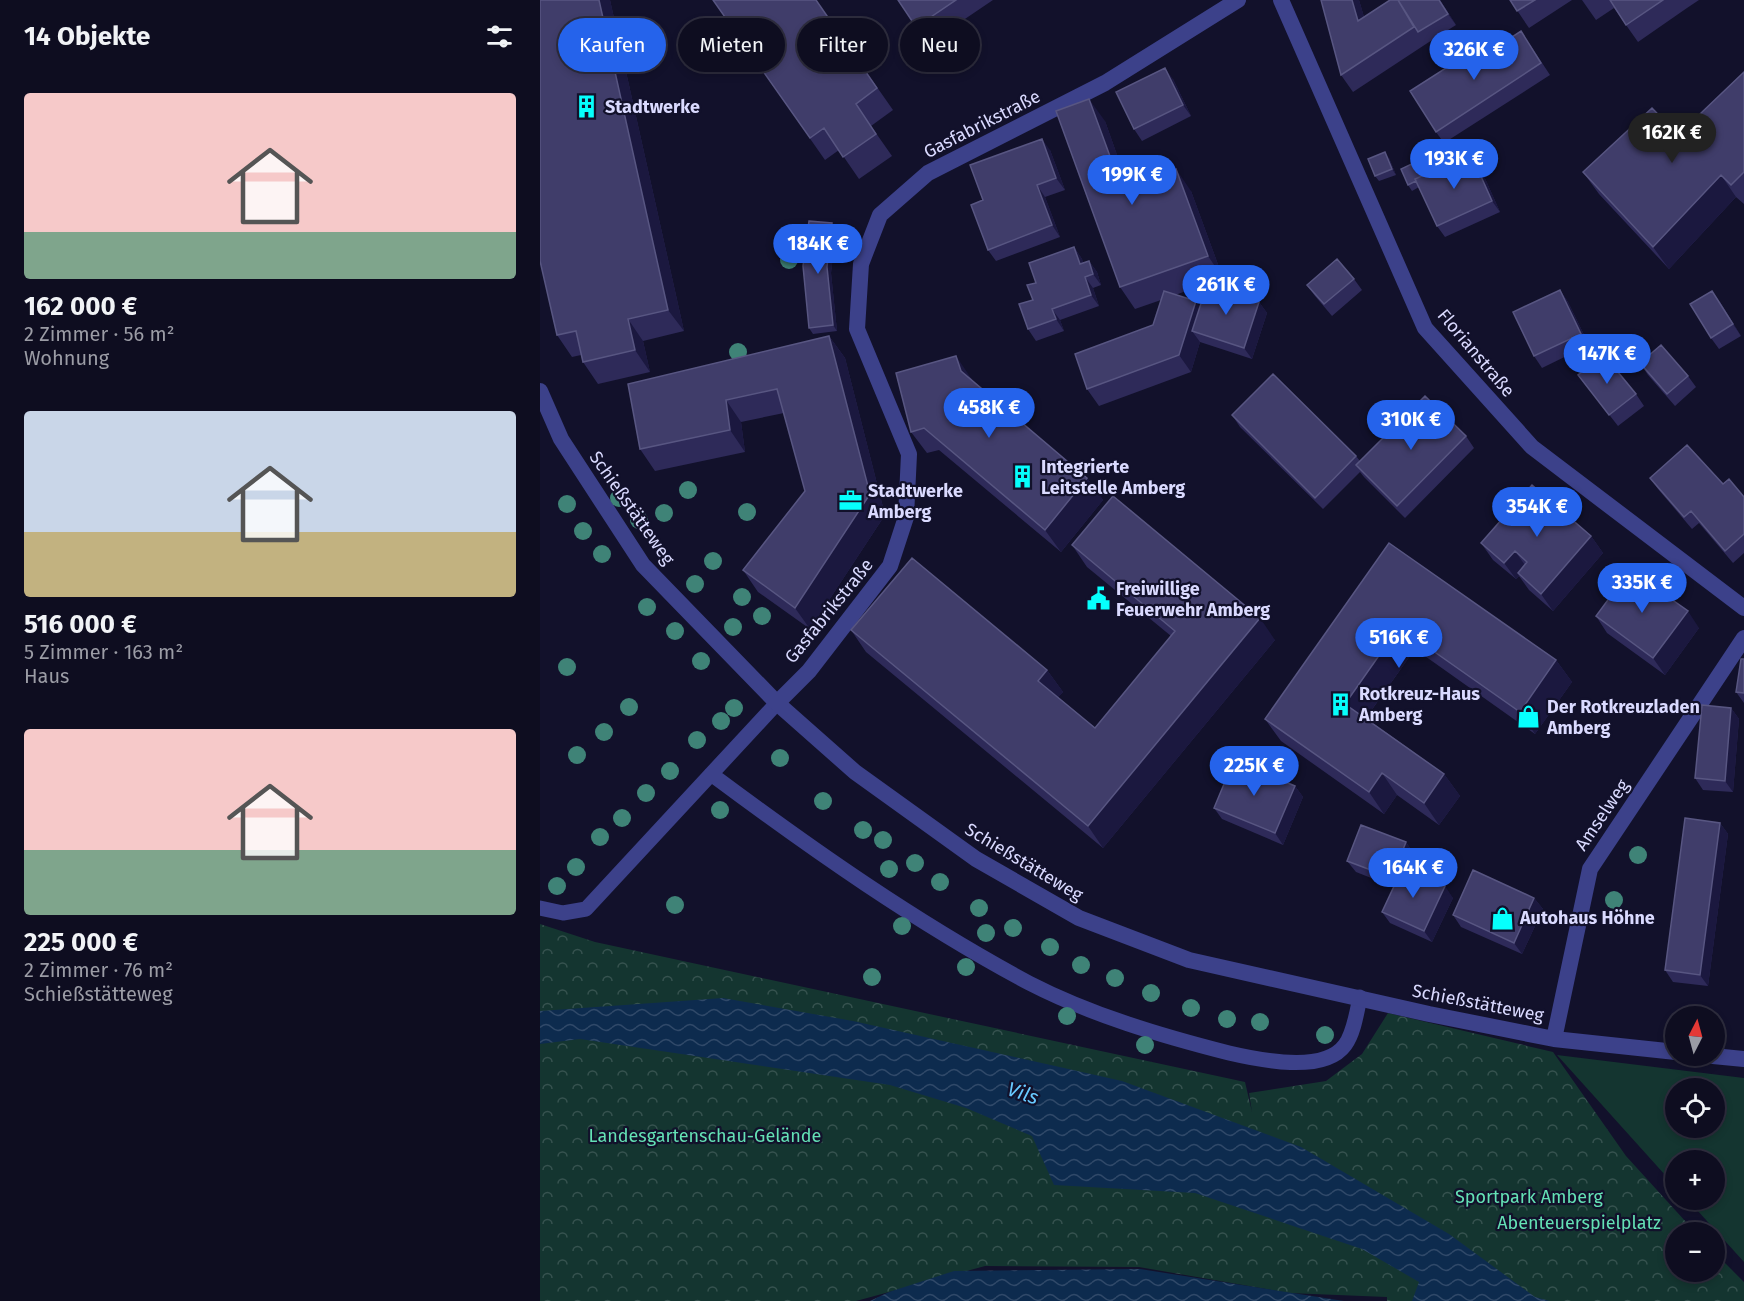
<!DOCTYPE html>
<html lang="de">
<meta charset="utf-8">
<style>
:root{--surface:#0e0d20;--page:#1c1b2d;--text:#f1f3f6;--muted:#9b9ca5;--line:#2e2d3e;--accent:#2563eb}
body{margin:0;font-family:"Fira Sans",sans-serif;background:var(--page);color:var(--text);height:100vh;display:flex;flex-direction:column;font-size:22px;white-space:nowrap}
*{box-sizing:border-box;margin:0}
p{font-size:20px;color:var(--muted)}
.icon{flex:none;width:33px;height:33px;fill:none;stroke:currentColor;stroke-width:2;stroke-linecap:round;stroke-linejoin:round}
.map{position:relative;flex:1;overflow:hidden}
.sheet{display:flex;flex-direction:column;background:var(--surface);width:540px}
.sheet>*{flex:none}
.guide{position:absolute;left:18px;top:18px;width:570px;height:54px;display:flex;gap:12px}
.needle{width:39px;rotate:6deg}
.buttons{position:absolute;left:1125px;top:1006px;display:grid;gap:12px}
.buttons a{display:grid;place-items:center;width:60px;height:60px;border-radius:50%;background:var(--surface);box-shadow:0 3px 9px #0003,0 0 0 2px var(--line);font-size:30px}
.price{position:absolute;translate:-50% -51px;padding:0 14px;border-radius:21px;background:var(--accent);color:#fff;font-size:20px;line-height:39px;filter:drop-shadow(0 2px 3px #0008)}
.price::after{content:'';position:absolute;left:50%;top:36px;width:18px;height:14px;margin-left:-9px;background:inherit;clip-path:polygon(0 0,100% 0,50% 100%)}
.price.active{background:#222;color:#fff}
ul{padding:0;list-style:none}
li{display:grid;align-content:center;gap:12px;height:318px;padding:0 24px}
li span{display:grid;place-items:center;height:186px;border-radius:6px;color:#555}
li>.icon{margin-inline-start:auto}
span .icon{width:108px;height:108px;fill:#fffc;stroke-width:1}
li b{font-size:26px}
h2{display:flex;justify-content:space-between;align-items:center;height:72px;padding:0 24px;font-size:26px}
.tag{padding:0 21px;border-radius:27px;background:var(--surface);box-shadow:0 3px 9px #0003,0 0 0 2px var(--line);font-size:21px;line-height:54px}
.tag.active{background:var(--accent);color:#fff}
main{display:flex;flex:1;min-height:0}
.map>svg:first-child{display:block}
.green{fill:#143530;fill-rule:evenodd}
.park{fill:url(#park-crowns)}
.water{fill:url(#water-waves)}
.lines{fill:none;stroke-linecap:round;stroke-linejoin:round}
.service{stroke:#3c418a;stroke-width:15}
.minor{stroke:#3c418a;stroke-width:16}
.tree{fill:#3f8377}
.wall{fill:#2e2a59}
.shaded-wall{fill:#1b183f}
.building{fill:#403d6a;stroke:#585682;stroke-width:1.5}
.labels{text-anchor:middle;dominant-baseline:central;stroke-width:4.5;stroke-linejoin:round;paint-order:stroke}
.poi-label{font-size:18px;font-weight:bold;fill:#dadaff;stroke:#12112b;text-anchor:start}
.street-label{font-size:18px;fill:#dadaff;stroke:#12112b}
.park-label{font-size:18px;fill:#64e1b5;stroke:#12112b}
.water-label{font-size:20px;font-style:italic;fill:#68c9ff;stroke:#12112b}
</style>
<main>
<section class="sheet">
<h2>14 Objekte<svg class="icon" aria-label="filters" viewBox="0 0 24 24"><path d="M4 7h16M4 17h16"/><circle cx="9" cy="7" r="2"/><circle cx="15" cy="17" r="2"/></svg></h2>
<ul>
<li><span style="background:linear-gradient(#f6c9c9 75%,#7fa58c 0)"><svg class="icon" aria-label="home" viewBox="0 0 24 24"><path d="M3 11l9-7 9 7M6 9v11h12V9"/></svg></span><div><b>162 000 €</b><p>2 Zimmer · 56 m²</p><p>Wohnung</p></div></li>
<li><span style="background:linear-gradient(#c9d6e8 65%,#c2b280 0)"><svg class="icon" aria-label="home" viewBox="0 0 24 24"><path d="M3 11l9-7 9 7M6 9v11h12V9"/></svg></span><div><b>516 000 €</b><p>5 Zimmer · 163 m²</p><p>Haus</p></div></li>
<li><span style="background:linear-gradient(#f6c9c9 65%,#7fa58c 0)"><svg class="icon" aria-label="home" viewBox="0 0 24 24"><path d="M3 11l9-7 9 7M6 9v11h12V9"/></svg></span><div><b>225 000 €</b><p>2 Zimmer · 76 m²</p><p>Schießstätteweg</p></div></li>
</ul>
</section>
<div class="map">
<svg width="1204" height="1301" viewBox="0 0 1204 1301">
<defs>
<pattern id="park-crowns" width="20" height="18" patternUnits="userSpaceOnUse" patternTransform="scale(1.5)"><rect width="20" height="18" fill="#143530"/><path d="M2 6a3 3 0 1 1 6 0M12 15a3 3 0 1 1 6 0" fill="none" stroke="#36524f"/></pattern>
<pattern id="water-waves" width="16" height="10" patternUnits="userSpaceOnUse" patternTransform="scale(1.5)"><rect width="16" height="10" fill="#0d2b4e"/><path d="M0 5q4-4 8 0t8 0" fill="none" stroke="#304969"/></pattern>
</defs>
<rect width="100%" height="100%" fill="#12112b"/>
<path class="green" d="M1017,1055L1204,1078V1262L1148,1200H1174V1161H1136L1135,1186ZM1136,1089H1174V1128H1136Z"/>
<path class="park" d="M0,924L55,942L705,1082L712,1112L709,1093L786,1081L822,1054L848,1013L1013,1052L1086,1156L1156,1233H1136V1272H1174L1175,1253L1204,1282V1301H847V1297L749,1293L599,1267L445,1266L316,1301H0Z"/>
<path class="water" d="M183,998L313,1021L582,1081L761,1147L909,1234L995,1297L1010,1301H872L879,1282L822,1249L655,1193L514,1185L492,1136L426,1108L350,1085L40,1039L0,1044V1011Z
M600,1269L804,1301H330L349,1292L414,1271Z"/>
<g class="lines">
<path class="service" d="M171,774C273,850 377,923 489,983C551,1015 622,1036 689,1053C719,1060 784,1074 805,1045C814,1033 817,1011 820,997
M0,908L23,913L46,909L237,703"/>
<path class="minor" d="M741,0L885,328L992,447L1204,608
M0,391L21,439L103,565L237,703L315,772L436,859L539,918L649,960L889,1014L1014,1039L1136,1052
M237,703L269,671L350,566L366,517L369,454L317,329L321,264L340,215L388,173L565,83L698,0
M1014,1039L1050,869L1204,638
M1173,1056L1204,1059"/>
</g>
<g class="tree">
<circle cx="249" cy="260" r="9"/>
<circle cx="198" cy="352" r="9"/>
<circle cx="148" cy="490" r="9"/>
<circle cx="79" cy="498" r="9"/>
<circle cx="27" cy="504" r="9"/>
<circle cx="207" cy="512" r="9"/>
<circle cx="124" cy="513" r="9"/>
<circle cx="99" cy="520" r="9"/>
<circle cx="43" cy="531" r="9"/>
<circle cx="62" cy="554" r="9"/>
<circle cx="173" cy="561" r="9"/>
<circle cx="155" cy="584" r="9"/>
<circle cx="202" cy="597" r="9"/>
<circle cx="107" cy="607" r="9"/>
<circle cx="222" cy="616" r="9"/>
<circle cx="193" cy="627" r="9"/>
<circle cx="135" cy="631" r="9"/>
<circle cx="161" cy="661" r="9"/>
<circle cx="27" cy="667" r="9"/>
<circle cx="89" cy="707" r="9"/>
<circle cx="194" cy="708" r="9"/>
<circle cx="181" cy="721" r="9"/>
<circle cx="64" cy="732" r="9"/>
<circle cx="157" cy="740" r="9"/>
<circle cx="37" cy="755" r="9"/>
<circle cx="240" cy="758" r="9"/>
<circle cx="130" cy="771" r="9"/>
<circle cx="106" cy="793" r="9"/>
<circle cx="283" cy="801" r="9"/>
<circle cx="180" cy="810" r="9"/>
<circle cx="82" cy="818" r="9"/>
<circle cx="323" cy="830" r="9"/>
<circle cx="60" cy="837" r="9"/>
<circle cx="343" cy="840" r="9"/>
<circle cx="1098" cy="855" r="9"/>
<circle cx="375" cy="863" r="9"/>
<circle cx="36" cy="867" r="9"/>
<circle cx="349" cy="869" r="9"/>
<circle cx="400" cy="882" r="9"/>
<circle cx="17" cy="886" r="9"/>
<circle cx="1074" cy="900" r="9"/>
<circle cx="135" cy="905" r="9"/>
<circle cx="439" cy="908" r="9"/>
<circle cx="362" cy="926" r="9"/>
<circle cx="473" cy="928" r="9"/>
<circle cx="446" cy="933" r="9"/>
<circle cx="510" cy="947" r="9"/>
<circle cx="541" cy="965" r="9"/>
<circle cx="426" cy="967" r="9"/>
<circle cx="332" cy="977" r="9"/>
<circle cx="575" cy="978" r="9"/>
<circle cx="611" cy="993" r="9"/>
<circle cx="651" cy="1008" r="9"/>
<circle cx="527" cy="1016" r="9"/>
<circle cx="687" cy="1019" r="9"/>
<circle cx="720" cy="1022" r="9"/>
<circle cx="785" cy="1035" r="9"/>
<circle cx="605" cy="1045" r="9"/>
</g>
<path class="wall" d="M0,0H70L144,331L103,341L110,372L58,384L43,362L41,355L32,357L17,335Z
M173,0H276L353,110L331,126L352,156L319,179L299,150L285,160Z
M358,0H453L388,44Z
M781,0H819L824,17L850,0H900L916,25L886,44L813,92L801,75Z
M970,0H1032L989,28Z
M1042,0H1159L1147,8V7V8L1098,42L1074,8L1056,20Z
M989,43L1010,75L904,143L896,132L923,57L929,65Z
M1204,72V204L1196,197L1129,269L1059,194L1043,172L1138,135Z
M633,79L651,116L602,141L594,129Z
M565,121L588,186L651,191L683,278L635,295L660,307L719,302L727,313L712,359L660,342L651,372L559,406L547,389L613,325L621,300L595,309L580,287Z
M510,150L525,190L505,197L520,237L456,261L448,250L443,200Z
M907,155L911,163L939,165L960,212L905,237L897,226L879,187L872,191L868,185Z
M849,158L856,175L839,181L835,176Z
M296,229L291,273L297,331L273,334L269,328Z
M534,247L542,259L543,263L549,261L557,272L561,285L553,288L559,306L520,320L524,331L496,341L488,329L496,283Z
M814,279L822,290L792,316L775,296L767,285Z
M1020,290L1028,302L1049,345L1002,368L994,356Z
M1180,302L1201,336L1179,349L1171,338Z
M289,336L305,358L345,515L270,629L218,592L203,570L265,491L244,413L201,422L205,452L115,471L100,449Z
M1100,363L1148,376L1156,387L1135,406L1108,375Z
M1038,375L1096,394L1104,406L1078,426Z
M431,378L432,381L547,478L563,500L521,552L399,450L387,453L371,432Z
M692,415L816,456L820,461L926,436L934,448L865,518L824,477L820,472L783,509L700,427Z
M1110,478L1183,484L1204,497V553L1193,563L1159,523L1152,529L1118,489Z
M1051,536L1063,553L1013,611L989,590L979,576L976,579L953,560L941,543Z
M849,543L1016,660L1032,682L995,734L875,649L826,718L904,774L920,796L899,825L857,795L844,814L741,741L725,719Z
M532,545L735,640L563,848L326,652L311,630L507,670L523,692L518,697L555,728L631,636L547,567Z
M1056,616L1159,628L1125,675L1067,633Z
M1204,659V703L1196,692Z
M1191,708L1199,719L1193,792L1163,790L1155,778Z
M755,786L763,797L743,845L682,819L674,808Z
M1180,823L1188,834L1168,986L1133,982L1125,970Z
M866,842L874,854L868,869L913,898L892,942L850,923L842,912L854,887L816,872L807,861Z
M994,898L1003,909L982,954L921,927L913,915Z"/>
<path class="shaded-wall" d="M59,0H70L144,331L128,310Z
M812,0H819L830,37L818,21Z
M899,0H900L916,25L908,14Z
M625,68L633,79L651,116L643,105Z
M549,99L565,121L597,211L582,189Z
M502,139L510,150L525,190L516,178Z
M845,152L849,158L856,175L852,169Z
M931,154L939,165L960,212L952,201Z
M636,169L651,191L683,278L668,256Z
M1181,175L1196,197L1129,269L1113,247Z
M497,185L505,197L520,237L512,225Z
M292,223L296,229L291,273L297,331L293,325L287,267Z
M534,247L542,259L548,276L540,264Z
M549,261L557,272L561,285L553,274Z
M545,277L553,288L559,306L551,295Z
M1020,290L1028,302L1049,345L1041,334Z
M1172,291L1180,302L1201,336L1193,324Z
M656,301L668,318L652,331L660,342L651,372L639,355Z
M719,302L727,313L712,359L704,348Z
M512,309L520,320L524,331L516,319Z
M88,319L103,341L110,372L95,350Z
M289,336L305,358L345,515L270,629L255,608Z
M416,356L431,378L436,393L421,371Z
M186,400L201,422L205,452L190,430Z
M547,478L563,500L521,552L505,530Z
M1051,536L1063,553L1013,611L1001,594Z
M975,551L987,568L978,573L979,576L976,579L964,563Z
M1148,611L1159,628L1125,675L1113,658Z
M720,618L735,640L563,848L548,826Z
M859,627L875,649L820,726L805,704Z
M1016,660L1032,682L995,734L980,712Z
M507,670L523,692L513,703L498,681Z
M1191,708L1199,719L1193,792L1185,781Z
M842,773L857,795L844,814L829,792Z
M904,774L920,796L899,825L884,803Z
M755,786L763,797L743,845L735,833Z
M1180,823L1188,834L1168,986L1160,975Z
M866,842L874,854L860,890L852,878Z
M905,886L913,898L892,942L884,931Z
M994,898L1003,909L982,954L974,943Z"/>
<path class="building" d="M0,0H59L128,310L88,319L95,350L43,362L36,331L17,335L0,261Z
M173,0H276L337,88L316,104L336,134L303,157L284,128L270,138Z
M358,0H416L376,27Z
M781,0H812L818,21L850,0H858L874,27L801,75Z
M858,0H899L908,14L878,32Z
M970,0H995L977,11Z
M1070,0H1123L1086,25Z
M981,31L1001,63L896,132L870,91L923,57L928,66Z
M625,68L643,105L594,129L576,92Z
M1204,72V172L1191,185L1181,175L1113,247L1043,172L1112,108L1138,135Z
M549,99L582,189L636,169L668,256L580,287L516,111Z
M502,139L516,178L497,185L512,225L448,250L431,205L443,200L430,165Z
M903,149L910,163L875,179L876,181L868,185L861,169Z
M845,152L852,169L835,176L828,159Z
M931,154L952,201L897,226L875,179Z
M269,221L292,223L287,267L293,325L269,328L263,266Z
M534,247L540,264L549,261L553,274L545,277L551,295L512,309L516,319L488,329L479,304L493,300L487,285L496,283L489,263Z
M797,259L814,279L784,304L767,285Z
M667,285L719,302L704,348L652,331Z
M1020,290L1041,334L994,356L973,312Z
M624,291L656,301L639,355L547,389L535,354L613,325Z
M1172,291L1193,324L1171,338L1150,304Z
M289,336L330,494L255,608L203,570L265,491L237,389L186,400L190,430L100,449L88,384Z
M1121,345L1148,376L1127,394L1100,363Z
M1064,355L1096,394L1069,415L1038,375Z
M416,356L421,371L547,478L505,530L384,428L371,432L356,373Z
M733,374L816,456L775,498L692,415Z
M885,396L926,436L857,506L816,465Z
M1147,445L1183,484L1189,479L1204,497V534L1185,551L1151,511L1144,517L1110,478Z
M992,485L1051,536L1001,594L978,573L987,562L975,551L964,563L941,543Z
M573,496L720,618L548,826L311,630L372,558L507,670L498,681L555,728L635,631L532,545Z
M849,543L1016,660L980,712L859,627L805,704L904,774L884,803L842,773L829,792L725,719Z
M1090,570L1148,611L1113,658L1056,616Z
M1201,659H1204V693L1196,692Z
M1162,705L1191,708L1185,781L1155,778Z
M694,760L755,786L735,833L674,808Z
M1145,818L1180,823L1160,975L1125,970Z
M821,825L866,842L852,878L807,861Z
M863,867L905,886L884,931L842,912Z
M933,870L994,898L974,943L913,915Z"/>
<defs>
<symbol id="building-bare" viewBox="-9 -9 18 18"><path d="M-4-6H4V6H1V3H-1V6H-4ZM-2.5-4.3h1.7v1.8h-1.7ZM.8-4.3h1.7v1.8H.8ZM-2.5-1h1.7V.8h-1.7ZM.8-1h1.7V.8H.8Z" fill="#06fffd" stroke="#12112b" stroke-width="2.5" paint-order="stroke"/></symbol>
<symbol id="office-bare" viewBox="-9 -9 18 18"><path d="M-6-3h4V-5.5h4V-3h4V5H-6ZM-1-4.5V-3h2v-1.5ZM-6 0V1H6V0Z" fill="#06fffd" stroke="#12112b" stroke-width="2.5" paint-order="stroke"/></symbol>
<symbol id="civic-bare" viewBox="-9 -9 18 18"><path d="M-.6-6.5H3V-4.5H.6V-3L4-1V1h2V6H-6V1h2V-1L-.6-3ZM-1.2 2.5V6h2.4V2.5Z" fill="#06fffd" stroke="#12112b" stroke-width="2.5" paint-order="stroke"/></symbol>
<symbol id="shop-bare" viewBox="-9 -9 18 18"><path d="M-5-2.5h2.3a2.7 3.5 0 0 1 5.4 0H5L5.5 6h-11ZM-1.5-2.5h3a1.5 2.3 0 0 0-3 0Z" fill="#06fffd" stroke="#12112b" stroke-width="2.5" paint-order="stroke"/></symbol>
</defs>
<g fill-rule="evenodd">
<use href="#building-bare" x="30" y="90" width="33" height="33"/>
<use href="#building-bare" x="466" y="460" width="33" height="33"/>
<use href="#office-bare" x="294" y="484" width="33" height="33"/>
<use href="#civic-bare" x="542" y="582" width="33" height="33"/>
<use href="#building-bare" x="784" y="688" width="33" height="33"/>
<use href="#shop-bare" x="972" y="700" width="33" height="33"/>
<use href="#shop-bare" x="946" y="902" width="33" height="33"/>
</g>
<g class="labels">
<g class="poi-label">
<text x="65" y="107">Stadtwerke</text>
<text x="501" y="467">Integrierte<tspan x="501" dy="21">Leitstelle Amberg</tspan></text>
<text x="328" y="491">Stadtwerke<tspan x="328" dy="21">Amberg</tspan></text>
<text x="576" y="589">Freiwillige<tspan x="576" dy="21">Feuerwehr Amberg</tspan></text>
<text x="819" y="694">Rotkreuz-Haus<tspan x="819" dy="21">Amberg</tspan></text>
<text x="1007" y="707">Der Rotkreuzladen<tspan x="1007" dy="21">Amberg</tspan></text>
<text x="980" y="918">Autohaus Höhne</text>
</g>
<g class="street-label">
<text transform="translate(442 124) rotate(-27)">Gasfabrikstraße</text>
<text transform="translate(936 353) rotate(50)">Florianstraße</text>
<text transform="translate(92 508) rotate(55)">Schießstätteweg</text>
<text transform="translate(289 611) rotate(-51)">Gasfabrikstraße</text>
<text transform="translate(1062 815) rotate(-56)">Amselweg</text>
<text transform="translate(484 862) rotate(31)">Schießstätteweg</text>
<text transform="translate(938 1003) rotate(11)">Schießstätteweg</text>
</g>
<g class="park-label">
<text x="165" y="1136">Landesgartenschau-Gelände</text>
<text x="989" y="1197">Sportpark Amberg</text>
<text x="1039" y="1223">Abenteuerspielplatz</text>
</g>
<g class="water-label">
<text transform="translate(483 1093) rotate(19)">Vils</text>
</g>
</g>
</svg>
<div class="buttons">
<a><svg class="needle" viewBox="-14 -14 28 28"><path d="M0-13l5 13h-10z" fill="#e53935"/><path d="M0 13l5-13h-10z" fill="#9b9ca5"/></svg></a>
<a><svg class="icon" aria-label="locate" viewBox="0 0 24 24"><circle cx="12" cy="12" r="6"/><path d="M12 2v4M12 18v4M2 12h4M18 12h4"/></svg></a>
<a>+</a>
<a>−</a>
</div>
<b class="price" style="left:934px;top:81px">326K €</b>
<b class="price active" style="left:1132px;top:164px">162K €</b>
<b class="price" style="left:914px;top:190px">193K €</b>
<b class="price" style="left:592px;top:206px">199K €</b>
<b class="price" style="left:278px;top:275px">184K €</b>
<b class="price" style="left:686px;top:316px">261K €</b>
<b class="price" style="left:1067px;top:385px">147K €</b>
<b class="price" style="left:449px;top:439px">458K €</b>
<b class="price" style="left:871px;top:451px">310K €</b>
<b class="price" style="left:997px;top:538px">354K €</b>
<b class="price" style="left:1102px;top:614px">335K €</b>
<b class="price" style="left:859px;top:669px">516K €</b>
<b class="price" style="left:714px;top:797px">225K €</b>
<b class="price" style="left:873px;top:899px">164K €</b>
<div class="guide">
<a class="tag active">Kaufen</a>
<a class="tag">Mieten</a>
<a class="tag">Filter</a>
<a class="tag">Neu</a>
</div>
</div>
</main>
